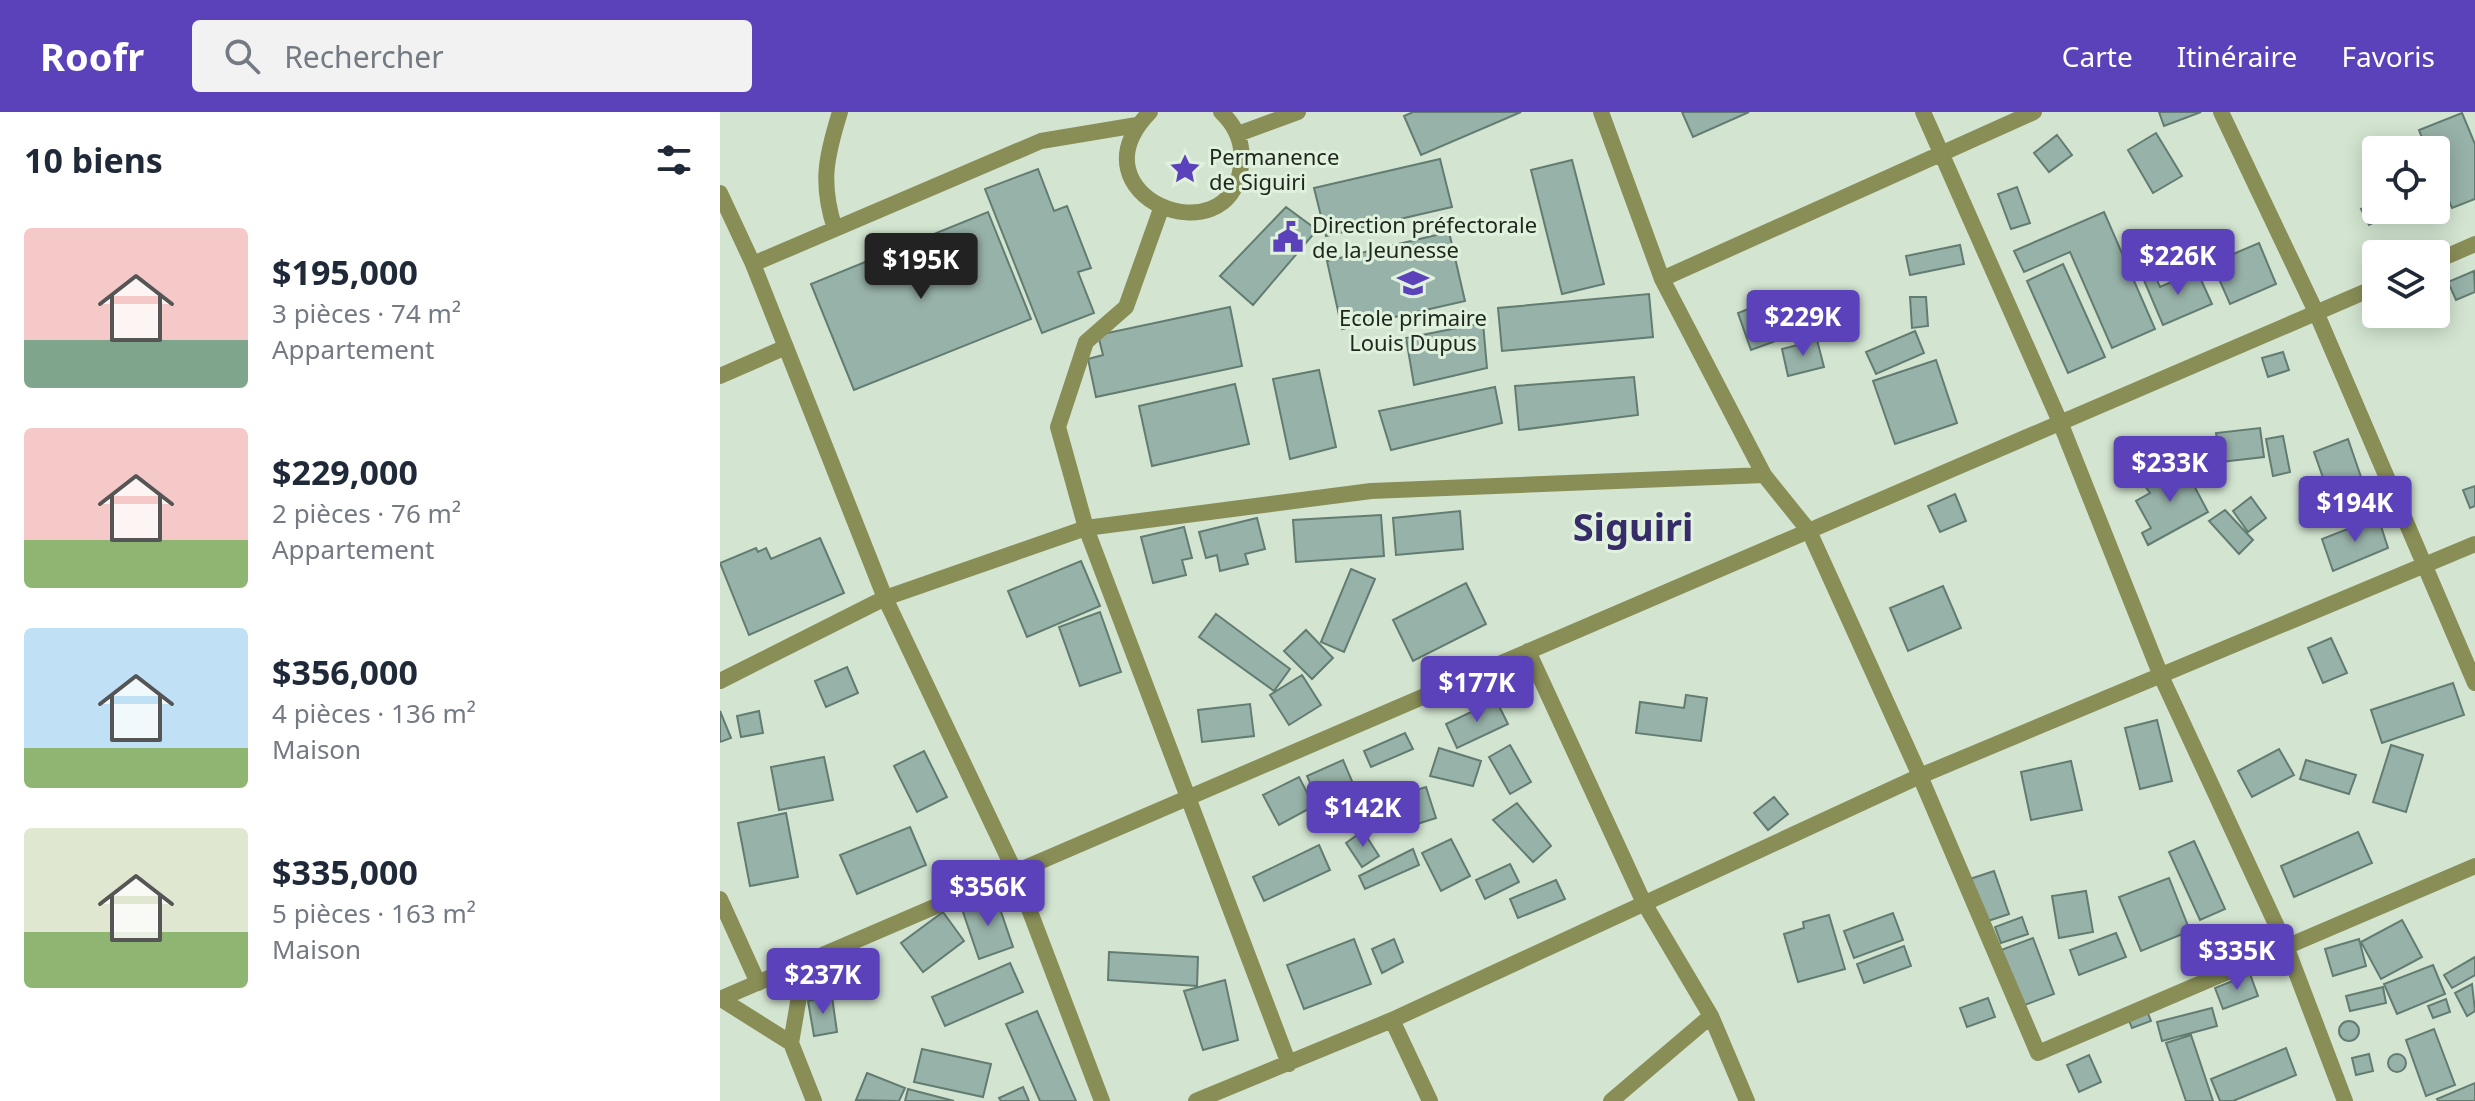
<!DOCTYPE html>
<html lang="fr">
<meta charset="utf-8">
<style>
:root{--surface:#fff;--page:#f2f2f3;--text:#1f2937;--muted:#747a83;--accent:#5b42ba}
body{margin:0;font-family:"Noto Sans",sans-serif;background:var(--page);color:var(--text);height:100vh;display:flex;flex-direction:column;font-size:30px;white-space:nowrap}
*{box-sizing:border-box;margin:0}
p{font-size:26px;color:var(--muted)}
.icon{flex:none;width:44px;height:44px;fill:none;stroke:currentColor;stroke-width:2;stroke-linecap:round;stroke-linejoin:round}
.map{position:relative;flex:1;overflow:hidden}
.panel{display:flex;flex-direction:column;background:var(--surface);width:720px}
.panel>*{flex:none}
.controls{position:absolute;left:1642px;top:24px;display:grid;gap:16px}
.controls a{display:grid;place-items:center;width:88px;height:88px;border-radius:8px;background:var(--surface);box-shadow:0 4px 20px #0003;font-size:40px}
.price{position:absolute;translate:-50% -68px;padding:0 18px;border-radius:8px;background:var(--accent);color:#fff;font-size:26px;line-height:52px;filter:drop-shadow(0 2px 4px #0008)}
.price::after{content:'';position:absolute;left:50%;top:48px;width:24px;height:18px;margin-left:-12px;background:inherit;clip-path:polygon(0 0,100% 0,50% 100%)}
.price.selected{background:#222;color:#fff}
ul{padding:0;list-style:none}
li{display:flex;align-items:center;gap:24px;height:200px;padding:0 24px}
li span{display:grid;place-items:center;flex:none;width:224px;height:160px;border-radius:8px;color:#555}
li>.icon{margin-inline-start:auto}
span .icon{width:96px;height:96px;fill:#fffc;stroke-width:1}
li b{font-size:34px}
h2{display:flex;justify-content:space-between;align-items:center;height:96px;padding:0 24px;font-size:34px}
header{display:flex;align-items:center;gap:48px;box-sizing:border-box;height:112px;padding:0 40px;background:var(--accent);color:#fff}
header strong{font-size:38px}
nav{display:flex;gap:44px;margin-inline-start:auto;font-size:28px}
.search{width:560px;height:72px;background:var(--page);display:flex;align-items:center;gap:20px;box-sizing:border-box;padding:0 28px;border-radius:8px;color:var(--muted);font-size:30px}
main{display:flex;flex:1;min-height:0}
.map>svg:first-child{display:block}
.building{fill:#97b2a8;stroke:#627c72;stroke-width:2}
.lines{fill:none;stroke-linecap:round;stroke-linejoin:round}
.service{stroke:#898e57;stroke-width:16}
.minor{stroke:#898e57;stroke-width:16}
.labels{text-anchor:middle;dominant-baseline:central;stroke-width:6;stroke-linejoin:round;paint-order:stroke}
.poi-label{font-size:22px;fill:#20271f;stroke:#e0f2de;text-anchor:start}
.town-label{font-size:38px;font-weight:bold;fill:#362d68;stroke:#e0f2de}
</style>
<header>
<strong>Roofr</strong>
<div class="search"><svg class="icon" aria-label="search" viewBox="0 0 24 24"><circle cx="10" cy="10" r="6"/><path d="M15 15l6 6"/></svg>Rechercher</div>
<nav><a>Carte</a><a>Itinéraire</a><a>Favoris</a></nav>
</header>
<main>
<section class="panel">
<h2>10 biens<svg class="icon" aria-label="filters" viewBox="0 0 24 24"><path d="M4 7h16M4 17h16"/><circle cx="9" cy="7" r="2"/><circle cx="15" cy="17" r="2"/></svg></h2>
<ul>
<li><span style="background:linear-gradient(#f6c9c9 70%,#7fa58c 0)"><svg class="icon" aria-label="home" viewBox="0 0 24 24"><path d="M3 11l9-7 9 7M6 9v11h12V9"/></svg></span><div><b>$195,000</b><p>3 pièces · 74 m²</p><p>Appartement</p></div></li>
<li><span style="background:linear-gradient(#f6c9c9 70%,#8fb573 0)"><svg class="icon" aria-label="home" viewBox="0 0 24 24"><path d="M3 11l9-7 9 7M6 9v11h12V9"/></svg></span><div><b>$229,000</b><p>2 pièces · 76 m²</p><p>Appartement</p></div></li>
<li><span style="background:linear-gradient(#bfe0f5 75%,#8fb573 0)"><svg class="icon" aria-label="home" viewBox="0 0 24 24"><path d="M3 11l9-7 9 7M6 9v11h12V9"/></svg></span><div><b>$356,000</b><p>4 pièces · 136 m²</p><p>Maison</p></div></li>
<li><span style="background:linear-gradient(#dfe7d0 65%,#8fb573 0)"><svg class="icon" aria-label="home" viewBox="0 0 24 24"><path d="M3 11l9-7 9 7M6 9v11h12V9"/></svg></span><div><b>$335,000</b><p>5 pièces · 163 m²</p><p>Maison</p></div></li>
</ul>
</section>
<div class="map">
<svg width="1755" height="989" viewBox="0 0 1755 989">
<rect width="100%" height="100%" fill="#d3e5d1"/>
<path class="building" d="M693,0H801L701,43L684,4Z
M962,0H1029L973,25Z
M1439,0H1481L1444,14Z
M1742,1L1755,32V87L1732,96L1716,58V38H1707L1699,18Z
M1436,21L1462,64L1433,81L1408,38Z
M1337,23L1352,43L1329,60L1314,41Z
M1700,30L1703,38H1679Z
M720,47L732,95L606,124L594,76Z
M852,48L884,172L842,182L811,58Z
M318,57L334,99L347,94L371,156L358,160L374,201L322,221L265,77Z
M1716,70L1723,87L1716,90Z
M1297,75L1310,111L1291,117L1278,82Z
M1656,90V98H1679L1649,113L1641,97Z
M566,95L597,118L533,193L500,164Z
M268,100L311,207L134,278L91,172Z
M1384,100L1435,217L1392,236L1350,140L1304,160L1294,139Z
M729,120L745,189L622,217L607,149Z
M1539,131L1556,172L1510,192L1492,151Z
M1240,133L1244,152L1190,163L1186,144Z
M1343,152L1385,245L1348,261L1307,169Z
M1477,159L1492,192L1443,213L1423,166L1434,161L1440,175Z
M1754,159L1755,180L1736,188L1728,170Z
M929,182L933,225L782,239L778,196Z
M1190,185H1206L1208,214L1192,216Z
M1046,190L1061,227L1031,238L1018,201Z
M510,195L522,254L376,285L368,247L383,243L378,223Z
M763,211L767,256L694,273L686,226Z
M1195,219L1204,241L1156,262L1146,240Z
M1097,228L1104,255L1068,264L1062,237Z
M1563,240L1569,258L1548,265L1542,246Z
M1216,248L1237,311L1175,332L1153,269Z
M599,258L616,335L570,347L553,267Z
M914,265L918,303L799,318L795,274Z
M515,272L529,332L432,354L419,294Z
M775,275L782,311L671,338L659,299Z
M1540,316L1544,345L1501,350L1496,321Z
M1563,324L1570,360L1553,364L1546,327Z
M1628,327L1641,365L1607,377L1594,340Z
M1463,353L1488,400L1428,433L1422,421L1431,416L1416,389L1430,381L1425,374Z
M1755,374V394L1750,396L1743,378Z
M1235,382L1246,409L1220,420L1208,394Z
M1531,385L1546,406L1528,420L1513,399Z
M1505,398L1533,428L1519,442L1489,409Z
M740,399L743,437L676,443L673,406Z
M661,403L664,444L576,450L573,408Z
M1658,405L1668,436L1613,459L1602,427Z
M537,406L545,437L525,442L528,452L500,459L497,443L486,446L479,420Z
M464,415L472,446L462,448L466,463L433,471L421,425Z
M100,426L124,481L29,523L0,451L36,436L38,440L46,436L51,447Z
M361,449L380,494L307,525L288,479Z
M631,457L655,467L624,540L601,530Z
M746,471L766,512L693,549L673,508Z
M1223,474L1241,516L1188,539L1170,496Z
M380,500L401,560L360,574L339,515Z
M496,502L570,557L554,579L479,525Z
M586,518L613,546L592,567L564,539Z
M1611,526L1627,561L1603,571L1588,536Z
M127,555L138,581L106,595L95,569Z
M582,563L601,593L569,613L550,583Z
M1733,571L1744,603L1662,631L1651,598Z
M966,583L987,586L981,629L916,621L920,590L964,596Z
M776,588L788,612L737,636L726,612Z
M530,592L534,624L482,630L478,598Z
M0,599L11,626L0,630Z
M39,599L43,621L21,625L17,604Z
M1437,608L1452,669L1420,677L1405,616Z
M685,621L693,637L651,655L644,639Z
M790,633L811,670L790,682L769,645Z
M1671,633L1703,643L1686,700L1653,690Z
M719,636L761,649L753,674L710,664Z
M1559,637L1574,663L1532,685L1518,659Z
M204,639L227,685L197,700L174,654Z
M104,645L113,688L59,698L51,655Z
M623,648L640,688L605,704L587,664Z
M1586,648L1636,663L1629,682L1580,667Z
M1351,649L1362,698L1311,708L1301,660Z
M579,665L594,694L559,713L543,683Z
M706,675L716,706L694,713L684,682Z
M1054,685L1068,702L1048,718L1034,701Z
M797,691L831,734L813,750L773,708Z
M66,701L78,765L30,774L18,711Z
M190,715L206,753L137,782L120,743Z
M643,719L659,744L642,755L626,731Z
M1638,720L1652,751L1574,785L1561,754Z
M731,727L750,764L721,779L702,741Z
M1474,729L1505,797L1480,808L1449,740Z
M599,733L610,758L544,789L533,765Z
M693,737L699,753L645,777L639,764Z
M790,752L799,770L765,787L756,768Z
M1274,759L1289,802L1265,810L1250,767Z
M1449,766L1470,819L1421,839L1399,785Z
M836,768L845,787L798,806L790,787Z
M1366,779L1373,820L1339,826L1332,784Z
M276,785L293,835L259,847L242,797Z
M223,800L244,829L203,860L181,831Z
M1173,801L1183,828L1134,846L1124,819Z
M1109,803L1125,857L1078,870L1064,822L1084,816L1083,810Z
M1302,805L1308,822L1281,831L1275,815Z
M1682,808L1702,845L1661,867L1641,830Z
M1396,821L1406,845L1359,863L1350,838Z
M1313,826L1334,882L1302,894L1281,838Z
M634,827L651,872L584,897L567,853Z
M674,827L683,850L662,861L652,837Z
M1639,827L1646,854L1613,864L1605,837Z
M1184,834L1191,854L1144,871L1137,852Z
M389,840L478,845L477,874L388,868Z
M1755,845V863L1732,876L1724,863Z
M290,851L303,880L225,914L212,885Z
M1713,853L1725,882L1677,902L1664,872Z
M1530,862L1538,884L1503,897L1495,876Z
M505,868L518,928L483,938L464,879Z
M1752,872L1755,899L1747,904L1735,881Z
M1663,875L1666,891L1630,899L1626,884Z
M112,885L117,920L94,924L88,889Z
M1268,886L1275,905L1247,915L1240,896Z
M1726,887L1730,900L1713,906L1708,894Z
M1492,896L1497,914L1442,929L1437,910Z
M317,899L356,989H320L286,912Z
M1427,899L1431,909L1412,916L1408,906Z
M1619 919a10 10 0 1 1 20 0a10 10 0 1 1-20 0Z
M1714,917L1735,973L1706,984L1686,928Z
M1471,923L1493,989H1466L1446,931Z
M1566,936L1576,963L1513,989H1500L1491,967Z
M202,937L271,952L263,985L194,970Z
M1649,942L1653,959L1636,963L1632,946Z
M1668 951a9 9 0 1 1 18 0a9 9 0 1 1-18 0Z
M1369,943L1381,970L1359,980L1347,953Z
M147,961L185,976L179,989L136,988Z
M1755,971V989H1718L1717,987Z
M303,975L309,989H281L279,986Z
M188,977L234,989H185Z"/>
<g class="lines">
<path class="service" d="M0,787L38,871"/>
<path class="minor" d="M430,0C348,84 510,148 521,54C524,32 517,15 501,0
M881,0L942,167L1044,363L1089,419L1200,664L1318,941L1755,754
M1203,0L1340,310L1441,564L1566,834L1625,989
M1501,0L1596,200L1755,571
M518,22L578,0
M0,81L33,152L165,486L295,760L382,989
M441,97L406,195L366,230L338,315L366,416L569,952
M115,117C100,71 106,45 120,0
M1716,149L1755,132
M33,152L321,29L417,13
M942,167L1314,0
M0,264L66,235
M808,539L924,791L991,904L1027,989
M0,569L165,486L366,416L651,379L1044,363
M85,850L71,931L94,989
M0,887L1656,175
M1,887L71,931
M672,908L710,989
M476,989L672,908L1200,664L1755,432
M891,989L991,904"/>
</g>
<defs>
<symbol id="sight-bare" viewBox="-9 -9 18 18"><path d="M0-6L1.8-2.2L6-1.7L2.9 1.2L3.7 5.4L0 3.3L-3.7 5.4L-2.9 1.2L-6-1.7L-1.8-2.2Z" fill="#5b42ba" stroke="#e0f2de" stroke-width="2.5" paint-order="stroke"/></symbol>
<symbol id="civic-bare" viewBox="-9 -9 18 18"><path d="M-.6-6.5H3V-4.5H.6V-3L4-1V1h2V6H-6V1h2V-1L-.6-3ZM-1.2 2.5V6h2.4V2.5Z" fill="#5b42ba" stroke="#e0f2de" stroke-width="2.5" paint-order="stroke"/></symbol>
<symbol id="school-bare" viewBox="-9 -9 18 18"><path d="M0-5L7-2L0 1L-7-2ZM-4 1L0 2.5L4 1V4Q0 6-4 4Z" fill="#5b42ba" stroke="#e0f2de" stroke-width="2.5" paint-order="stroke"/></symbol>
</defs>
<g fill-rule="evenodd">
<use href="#sight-bare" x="443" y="35" width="44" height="44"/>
<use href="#civic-bare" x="546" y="103" width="44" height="44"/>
<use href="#school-bare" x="671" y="149" width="44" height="44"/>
</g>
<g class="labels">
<g class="poi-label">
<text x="489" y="44">Permanence<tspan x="489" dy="25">de Siguiri</tspan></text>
<text x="592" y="112">Direction préfectorale<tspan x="592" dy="25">de la Jeunesse</tspan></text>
<text x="693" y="205" text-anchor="middle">Ecole primaire<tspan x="693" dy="25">Louis Dupus</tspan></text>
</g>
<g class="town-label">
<text x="913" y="414">Siguiri</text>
</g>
</g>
</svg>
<div class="controls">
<a><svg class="icon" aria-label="locate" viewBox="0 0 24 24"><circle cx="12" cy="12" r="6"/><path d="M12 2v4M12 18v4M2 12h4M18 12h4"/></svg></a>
<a><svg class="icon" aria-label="layers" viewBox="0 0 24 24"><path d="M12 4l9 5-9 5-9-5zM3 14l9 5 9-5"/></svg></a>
</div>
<b class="price" style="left:1458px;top:185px">$226K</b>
<b class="price selected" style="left:201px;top:189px">$195K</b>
<b class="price" style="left:1083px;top:246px">$229K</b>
<b class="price" style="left:1450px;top:392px">$233K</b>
<b class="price" style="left:1635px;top:432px">$194K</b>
<b class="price" style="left:757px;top:612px">$177K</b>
<b class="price" style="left:643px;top:737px">$142K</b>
<b class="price" style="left:268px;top:816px">$356K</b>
<b class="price" style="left:1517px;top:880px">$335K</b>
<b class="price" style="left:103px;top:904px">$237K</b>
</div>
</main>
